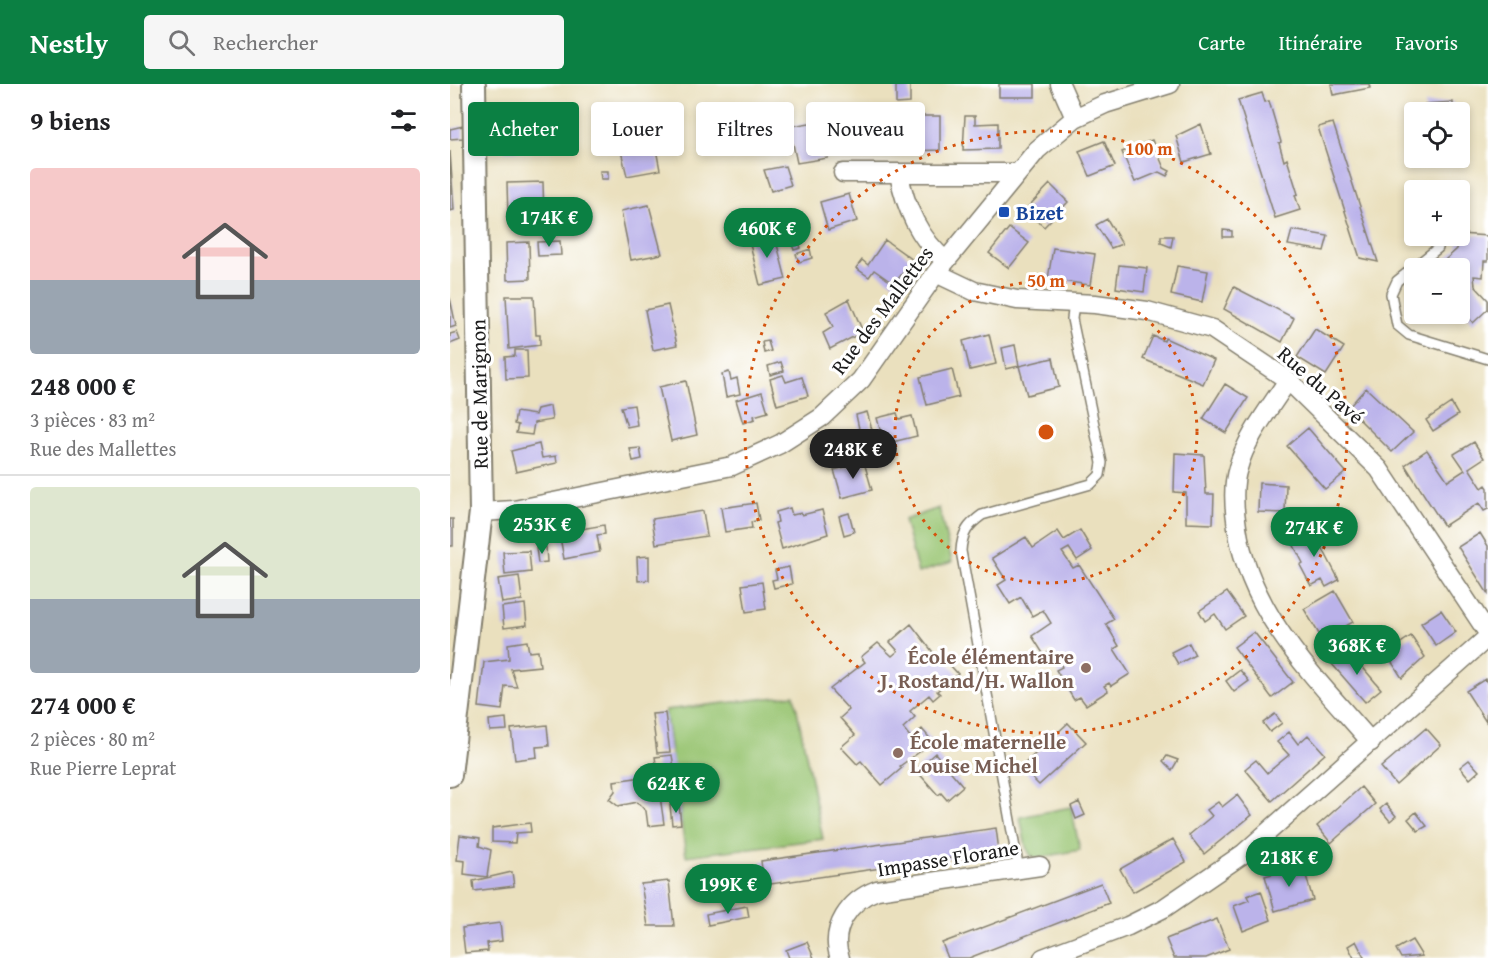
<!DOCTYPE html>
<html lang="fr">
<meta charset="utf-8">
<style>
:root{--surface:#fff;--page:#f6f6f6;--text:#202124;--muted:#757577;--line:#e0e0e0;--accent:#0b8043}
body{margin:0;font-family:"Gentium Book Plus",serif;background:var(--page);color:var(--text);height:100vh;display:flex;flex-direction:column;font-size:22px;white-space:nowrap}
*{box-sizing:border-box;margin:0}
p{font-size:20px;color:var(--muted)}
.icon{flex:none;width:33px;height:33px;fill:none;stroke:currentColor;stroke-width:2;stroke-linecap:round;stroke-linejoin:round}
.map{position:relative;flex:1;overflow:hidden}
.panel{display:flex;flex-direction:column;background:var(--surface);width:450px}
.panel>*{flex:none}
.guide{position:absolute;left:18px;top:18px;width:570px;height:54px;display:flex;gap:12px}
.fabs{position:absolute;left:954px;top:18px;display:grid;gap:12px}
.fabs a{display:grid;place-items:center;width:66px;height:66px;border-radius:6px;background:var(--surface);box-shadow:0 3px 9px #0003;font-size:30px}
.price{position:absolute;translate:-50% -51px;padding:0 14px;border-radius:21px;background:var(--accent);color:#fff;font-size:20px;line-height:39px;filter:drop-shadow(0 2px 3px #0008)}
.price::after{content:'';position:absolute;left:50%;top:36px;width:18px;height:14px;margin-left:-9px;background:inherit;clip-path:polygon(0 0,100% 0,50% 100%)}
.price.selected{background:#222;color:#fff}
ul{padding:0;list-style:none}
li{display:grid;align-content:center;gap:12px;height:318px;padding:0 30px}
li+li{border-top:2px solid var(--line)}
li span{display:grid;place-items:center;height:186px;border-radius:6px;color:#555}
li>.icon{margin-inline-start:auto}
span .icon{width:108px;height:108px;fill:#fffc;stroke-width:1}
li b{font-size:26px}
h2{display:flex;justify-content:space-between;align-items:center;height:72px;padding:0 30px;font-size:26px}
.chip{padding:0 21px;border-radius:6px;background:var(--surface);box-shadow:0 3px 9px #0003;font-size:21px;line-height:54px}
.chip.selected{background:var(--accent);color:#fff}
header{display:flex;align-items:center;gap:36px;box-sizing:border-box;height:84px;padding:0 30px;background:var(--accent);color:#fff}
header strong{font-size:28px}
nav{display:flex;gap:33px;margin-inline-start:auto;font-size:21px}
.search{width:420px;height:54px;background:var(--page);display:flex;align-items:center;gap:15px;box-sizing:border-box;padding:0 21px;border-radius:6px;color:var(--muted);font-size:22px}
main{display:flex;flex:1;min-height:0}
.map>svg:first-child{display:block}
.green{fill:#99c572;stroke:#5a7047;stroke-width:1.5}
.building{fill:#bbb3ea}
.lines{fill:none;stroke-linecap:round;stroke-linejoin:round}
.service-casing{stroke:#837e6d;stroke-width:12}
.minor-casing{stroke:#837e6d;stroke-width:21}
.tertiary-casing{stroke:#837e6d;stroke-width:26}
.service{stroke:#fff;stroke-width:9}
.minor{stroke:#fff;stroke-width:18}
.tertiary{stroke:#fff;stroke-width:22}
.ring{fill:none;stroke:#d4530e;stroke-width:3;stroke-dasharray:3 6}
.transit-dot{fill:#1a4fb4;stroke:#fff;stroke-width:2}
.education-dot{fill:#8d6e63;stroke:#fff;stroke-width:2}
.labels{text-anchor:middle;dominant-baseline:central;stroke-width:6;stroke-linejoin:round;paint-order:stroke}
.transit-label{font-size:21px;font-weight:bold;fill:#164399;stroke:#fff;text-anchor:start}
.street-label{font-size:21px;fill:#1c1c1c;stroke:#fff}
.education-label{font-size:21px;font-weight:bold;fill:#785e54;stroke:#fff;text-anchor:end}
.centre{fill:#d4530e;stroke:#fff;stroke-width:3}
.ring-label{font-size:18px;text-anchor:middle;font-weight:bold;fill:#d4530e;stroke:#fff;stroke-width:6;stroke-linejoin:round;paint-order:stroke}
</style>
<header>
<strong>Nestly</strong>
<div class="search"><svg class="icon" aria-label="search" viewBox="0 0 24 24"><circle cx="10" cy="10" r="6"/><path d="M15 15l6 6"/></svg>Rechercher</div>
<nav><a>Carte</a><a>Itinéraire</a><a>Favoris</a></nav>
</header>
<main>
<section class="panel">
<h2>9 biens<svg class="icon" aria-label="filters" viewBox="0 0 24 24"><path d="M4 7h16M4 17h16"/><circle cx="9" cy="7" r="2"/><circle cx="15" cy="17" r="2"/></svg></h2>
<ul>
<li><span style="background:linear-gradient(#f6c9c9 60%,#9aa5b1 0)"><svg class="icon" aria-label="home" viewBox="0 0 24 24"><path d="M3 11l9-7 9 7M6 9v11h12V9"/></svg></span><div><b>248 000 €</b><p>3 pièces · 83 m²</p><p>Rue des Mallettes</p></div></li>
<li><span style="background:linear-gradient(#dfe7d0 60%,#9aa5b1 0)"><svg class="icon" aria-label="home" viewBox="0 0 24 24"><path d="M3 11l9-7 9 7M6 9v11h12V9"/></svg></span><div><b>274 000 €</b><p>2 pièces · 80 m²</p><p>Rue Pierre Leprat</p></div></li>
</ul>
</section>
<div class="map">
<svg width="1038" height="874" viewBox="0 0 1038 874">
<rect width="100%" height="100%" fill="#fff"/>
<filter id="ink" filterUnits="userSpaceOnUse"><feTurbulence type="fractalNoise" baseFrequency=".0167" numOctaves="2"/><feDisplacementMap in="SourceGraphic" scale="12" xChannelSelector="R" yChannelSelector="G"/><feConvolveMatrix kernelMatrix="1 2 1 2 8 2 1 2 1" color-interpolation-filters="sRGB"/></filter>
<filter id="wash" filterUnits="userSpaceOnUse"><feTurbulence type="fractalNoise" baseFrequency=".008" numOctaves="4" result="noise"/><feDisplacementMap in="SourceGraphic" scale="24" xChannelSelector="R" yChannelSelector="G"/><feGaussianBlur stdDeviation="1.35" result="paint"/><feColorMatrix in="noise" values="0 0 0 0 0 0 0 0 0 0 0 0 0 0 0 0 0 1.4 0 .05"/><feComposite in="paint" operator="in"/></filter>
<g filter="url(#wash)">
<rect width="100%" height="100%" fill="#eae0be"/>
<path class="green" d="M489,424L502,478L468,489L454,436Z
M344,611L373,755L236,772L215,626Z
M621,723L630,766L588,774L581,772L576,763L570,733Z"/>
<g id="blocks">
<path class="building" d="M549,0H585V13H549Z
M881,0H919L920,4L883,11Z
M460,1V19L446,20V2Z
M812,9L815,18L819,17L831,58L829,59L834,77L837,75L848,110L845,111L850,126L825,134L788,16Z
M1003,18V28H976L975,20Z
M66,23V34L84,33L85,66L55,67L54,26Z
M340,31L342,42L371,37L378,74L347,79L343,60L333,62L327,34Z
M459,32H490V66L460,67Z
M515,32H525V40L548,39V65L513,66Z
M883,39L928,178L910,174L868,43Z
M751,40L761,70L734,78L726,52Z
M402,41H435L436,67H402Z
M13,42V54L0,55V45Z
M702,56L714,84L720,87L717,92L709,88L685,98L672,68Z
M654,57L665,82L640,92L629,67Z
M205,60L210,86L177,92L171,67Z
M0,67L4,126L0,127Z
M335,82L341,101L321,107L314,86Z
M150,87H158V95H151Z
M93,98L94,134L58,135L57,99Z
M600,100L618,118L594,143L575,126Z
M399,110L407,137L378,146L370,118Z
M199,121L212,170L181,176L171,127Z
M657,135L672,160L661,164L646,141Z
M344,143L351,164L344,166L337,145Z
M559,144L579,159L559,184L539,169Z
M773,146L782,147V153H773Z
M842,146L878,152L874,167L838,161Z
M324,149L336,195L310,201L299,156Z
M1010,150L1038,152V177H1034L1033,193L1024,192L1025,202L1038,216V225L1023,239L1010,223V184H986L1007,165Z
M711,152H723L721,163L711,159Z
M435,156L463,176L444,200L424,186L419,193L406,184L412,176L418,181Z
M110,157L111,171L88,172L87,158Z
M79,158L80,195L57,196L56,159Z
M603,164L645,170L640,201L598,195Z
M360,165L362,174L349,178L346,170Z
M669,181L697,184L694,208L666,204Z
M727,182L758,187L752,218L721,211Z
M784,203L844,234L832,258L774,225Z
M56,212H84L86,251H90V261L59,265Z
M0,214L6,242L0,244Z
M399,215L413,248L380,265L373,249L383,243L376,228Z
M218,221L227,261L203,266L195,226Z
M865,245L894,263L876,291L847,273Z
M7,248L10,256L0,260V250Z
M539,250L546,280L520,286L513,257Z
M703,252L714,257L715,254L764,276L753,300L693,275Z
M318,257L321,267L314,269L312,258Z
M565,261L569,282L556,285L552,264Z
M65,266H77L78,294L56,295L55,273L65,272Z
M603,274L609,303L577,311L569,282Z
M331,278L334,287L320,291L318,282Z
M502,285L509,313L477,321L470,293Z
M279,288L281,296L287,294L290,310L276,313L272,290Z
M333,291L336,298L352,293L358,312L327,321L320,295Z
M236,297L247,351L221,357L209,303Z
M775,300L798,314L776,349L753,335Z
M916,304L963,348L942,368L898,324Z
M312,308L318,328L304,332L305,335L293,339L286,316Z
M1001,319L1008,331L983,347L976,336Z
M184,321L187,341L177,343L171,323Z
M100,322L102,336L84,339L82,351L66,349L68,341L64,340L66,328L85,331L87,325Z
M417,328L427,364L414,367L406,331Z
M447,329L449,335L462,332L467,352L434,360L427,334Z
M858,344L896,388L875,405L837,362Z
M1024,358L1034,374L1019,384L1032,404L1036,401L1038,404V425L1034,427L1029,419L994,442L955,381L977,366L998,397L1015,386L1004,370Z
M89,360L92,374L106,372L107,379L66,388L61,367Z
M190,364L192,375L183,377L180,365Z
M725,369L754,371L756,410H764L763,440L736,439V409L724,408Z
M414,378L422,406L392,414L384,386Z
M809,399L836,401L835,429L808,428Z
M306,419L309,436L301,438L302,444L275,448L271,424Z
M340,424L342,431L351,429L352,431L372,426L378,450L332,465L325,439L328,438L326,428Z
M253,427L257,452L206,460L202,435Z
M399,429L404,448L394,451L389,432Z
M0,435H3V462H0Z
M154,441L155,450L147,451L150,468L114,475L110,453L120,451L119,447Z
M861,442L889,496L876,503L872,496L861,502L850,481L853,479L840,454Z
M630,446L642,466L627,476L619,464L612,468L623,484L629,481L664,535L656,540L669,562L664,565L680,590L661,602L659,599L654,602L658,607L636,621L630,613L624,616L606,586L612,583L602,566L594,571L582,552L601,539L593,526L582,532L571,513L560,520L548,501L556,496L542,474L576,453L583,464L608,447L614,456Z
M1030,449L1038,462V510L1008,463Z
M96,463L97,478L88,479L86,464Z
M79,467L81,488L55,491L53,468Z
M199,472V496L188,497L187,473Z
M339,483L342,500L324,504L322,496L327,495L325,486Z
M69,492L72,516L52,519L48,495Z
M312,498L316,525L296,528L292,501Z
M885,507L903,538L872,555L854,525Z
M777,508L794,532L775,545L765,530L755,537L749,527Z
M75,520L77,541L54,544L52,523Z
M991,526L1006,548L986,562L971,539Z
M461,540L489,576L493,573L508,590L487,607L490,610L483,616L479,611L460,627L465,633L453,644L461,654L472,645L483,658L450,682L452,684L432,701L411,677L407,680L391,663L405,651L390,634L399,626L380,605L415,578L411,573L428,559L442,572L448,567L440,558Z
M804,548L843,598L822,614L784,563Z
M961,552L975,573L952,594L936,569Z
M77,557L79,568L88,567L90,582L61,585L67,603L55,602L52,626L29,623L34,578L59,575L58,560Z
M739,559L745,571L728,580L721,568Z
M899,567L931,605L915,618L882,580Z
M790,586L799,597L784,608L776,597Z
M1035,595L1038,600L1036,638L1016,607Z
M215,629L220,668L207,669L202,630Z
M825,630L832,639L820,648L813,639Z
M56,634L57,646L40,647L39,636Z
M618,639L636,658L589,701L571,683Z
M97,641L99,662L86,663L87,673L65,676L61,645Z
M976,644L991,661L946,701L931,683Z
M839,648L848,660L858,651L875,670L822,717L795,685L806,676L817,689L839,671L827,658Z
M485,669L513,702L497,716L491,709L488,711L466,686Z
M222,671L225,690L208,692L205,673Z
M717,672L728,676L722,686L713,677Z
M1019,676L1029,687L1020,695L1010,683Z
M207,691L214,740L198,742L196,727L187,718L168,722L159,715L165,707L164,697Z
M911,703L925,720L881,759L867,742Z
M787,711L802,731L754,770L739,751L762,732L757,726L768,718L772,723Z
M629,718L635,731L626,735L621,722Z
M229,720L231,740L222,741L220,721Z
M936,720L946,732L940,737L930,725Z
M966,728L977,742L968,747L958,735Z
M80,739L81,748L66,749L65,759L42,758V744Z
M546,744L549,767L314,801L311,777Z
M10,751L30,754L29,762L41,766L37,793L14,790L15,777L7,776Z
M723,755L736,778L683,808L670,785Z
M853,781L863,816L825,827L815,792Z
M62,788L64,802L24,807L23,797Z
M219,797L224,842H198L191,800Z
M651,799L659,819L519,874H498L492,859Z
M811,807L821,836L793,847L784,822L799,816L797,812Z
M297,822L299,833L258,841L256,830Z
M767,835L779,865L756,874H724L716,855Z
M50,839L52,857L37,859L38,867L15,869L12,844Z
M962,856L972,872L951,874L946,865Z
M906,857L914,873L912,874H904L898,862Z
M357,858L364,874H339L336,866Z"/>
</g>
</g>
<g filter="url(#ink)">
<use href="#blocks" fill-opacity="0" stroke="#837e6d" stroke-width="1.5"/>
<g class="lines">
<defs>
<path id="service" d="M988,164L947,197L941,210L947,241L959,251L1038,275
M569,786L511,467C512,449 518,441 532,431L641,400L650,391L652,379L622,235L624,219"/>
<path id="minor" d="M610,0L625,34
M393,89H568
M449,90C455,123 470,156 496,177
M486,189L524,207L567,216L645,220L697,227L762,245L838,296L929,385L1038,549
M838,296C821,323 796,353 788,384C782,402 784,424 787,443C800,531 865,593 921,658
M31,428L64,426L282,382L330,360L372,333L411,296L486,189L587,66L625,34L655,20L720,0
M390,874C379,844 400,816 427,806L590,782
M593,874L678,842L714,824L793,770L1038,553"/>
<path id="tertiary" d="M0,691L31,428L24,0"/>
</defs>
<use href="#service" class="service-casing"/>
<use href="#minor" class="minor-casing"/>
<use href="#tertiary" class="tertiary-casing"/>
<use href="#service" class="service"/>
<use href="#minor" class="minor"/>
<use href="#tertiary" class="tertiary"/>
</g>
</g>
<g class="ring">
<circle cx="596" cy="348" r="151"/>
<circle cx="596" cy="348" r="301"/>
</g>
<rect class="transit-dot" x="548" y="122" width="12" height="12" rx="3"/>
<g class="education-dot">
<circle cx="636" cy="584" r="6"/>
<circle cx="448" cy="669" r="6"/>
</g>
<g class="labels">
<g class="transit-label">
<text x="566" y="128">Bizet</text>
</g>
<g class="street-label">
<text transform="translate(432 226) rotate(-53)">Rue des Mallettes</text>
<text transform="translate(871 301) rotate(41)">Rue du Pavé</text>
<text transform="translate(29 310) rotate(-91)">Rue de Marignon</text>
<text transform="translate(498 774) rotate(-9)">Impasse Florane</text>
</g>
<g class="education-label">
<text x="624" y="572">École élémentaire<tspan x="624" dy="24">J. Rostand/H. Wallon</tspan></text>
<text x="460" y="657" text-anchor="start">École maternelle<tspan x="460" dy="24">Louise Michel</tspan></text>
</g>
</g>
<circle cx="596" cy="348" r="9" class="centre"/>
<g class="ring-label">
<text x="699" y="71">100 m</text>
<text x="596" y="203">50 m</text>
</g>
</svg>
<div class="fabs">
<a><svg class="icon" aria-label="locate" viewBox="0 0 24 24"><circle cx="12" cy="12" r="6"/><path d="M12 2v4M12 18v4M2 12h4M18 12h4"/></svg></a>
<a>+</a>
<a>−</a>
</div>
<b class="price" style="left:99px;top:164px">174K €</b>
<b class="price" style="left:317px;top:175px">460K €</b>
<b class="price selected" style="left:403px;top:396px">248K €</b>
<b class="price" style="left:92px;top:471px">253K €</b>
<b class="price" style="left:864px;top:474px">274K €</b>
<b class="price" style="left:907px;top:592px">368K €</b>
<b class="price" style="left:226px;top:730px">624K €</b>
<b class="price" style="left:839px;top:804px">218K €</b>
<b class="price" style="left:278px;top:831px">199K €</b>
<div class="guide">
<a class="chip selected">Acheter</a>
<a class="chip">Louer</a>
<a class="chip">Filtres</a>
<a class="chip">Nouveau</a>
</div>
</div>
</main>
